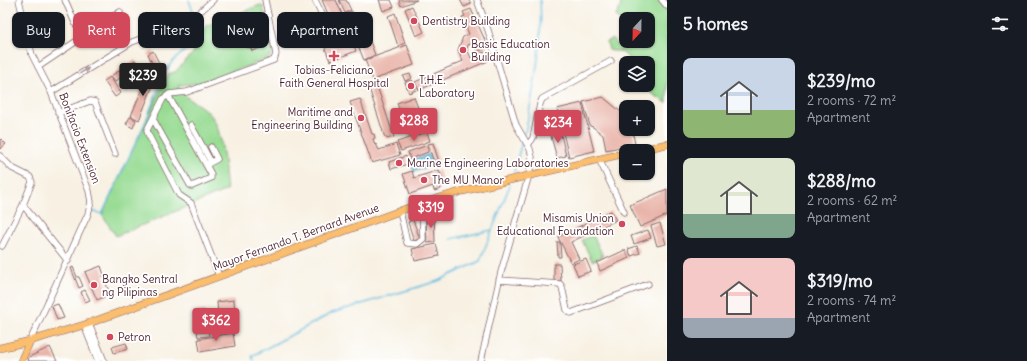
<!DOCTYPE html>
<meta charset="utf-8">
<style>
:root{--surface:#171b24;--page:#20242c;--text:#f1f3f6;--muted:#9ea1a6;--accent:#d1495b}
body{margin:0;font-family:Delius,sans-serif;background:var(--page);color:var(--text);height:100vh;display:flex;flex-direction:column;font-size:15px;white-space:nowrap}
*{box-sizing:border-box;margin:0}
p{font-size:13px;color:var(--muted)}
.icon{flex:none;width:22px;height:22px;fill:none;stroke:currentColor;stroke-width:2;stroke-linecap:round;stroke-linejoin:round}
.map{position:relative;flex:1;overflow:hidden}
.details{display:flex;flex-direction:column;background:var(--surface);width:360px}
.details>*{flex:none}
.hud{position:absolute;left:12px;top:12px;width:380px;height:36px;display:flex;gap:8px}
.needle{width:26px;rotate:202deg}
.controls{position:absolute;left:619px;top:12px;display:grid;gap:8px}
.controls a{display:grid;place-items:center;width:36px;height:36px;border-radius:8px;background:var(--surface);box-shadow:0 1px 3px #0004;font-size:20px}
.price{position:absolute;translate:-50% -34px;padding:0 9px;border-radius:4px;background:var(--accent);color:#fff;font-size:13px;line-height:26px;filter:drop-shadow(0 1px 2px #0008)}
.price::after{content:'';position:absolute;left:50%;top:24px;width:12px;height:9px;margin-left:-6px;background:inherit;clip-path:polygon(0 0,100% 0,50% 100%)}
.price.selected{background:#222;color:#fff}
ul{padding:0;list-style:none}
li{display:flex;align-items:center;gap:12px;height:100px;padding:0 16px}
li span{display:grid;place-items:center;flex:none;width:112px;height:80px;border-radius:8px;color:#555}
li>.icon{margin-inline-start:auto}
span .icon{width:48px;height:48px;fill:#fffc;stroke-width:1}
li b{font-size:17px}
h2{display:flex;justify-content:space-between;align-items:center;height:48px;padding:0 16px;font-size:17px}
.pill{padding:0 14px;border-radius:8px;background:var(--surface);box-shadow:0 1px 3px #0004;font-size:14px;line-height:36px}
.pill.selected{background:var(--accent);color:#fff}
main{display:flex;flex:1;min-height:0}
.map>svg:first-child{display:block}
.green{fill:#97db93;stroke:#707d5f;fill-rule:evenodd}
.water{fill:#62bde0;stroke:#566e86}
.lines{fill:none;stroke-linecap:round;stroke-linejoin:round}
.stream{stroke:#62bde0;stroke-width:1.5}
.building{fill:#e9b5aa}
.minor-casing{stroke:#87686b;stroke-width:7}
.major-casing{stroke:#87686b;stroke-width:8}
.minor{stroke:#fff;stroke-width:5.5}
.major{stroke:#fbbd6e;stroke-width:7}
.oneway{fill:#ae9aa0}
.poi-dot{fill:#d1495b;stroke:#fff;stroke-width:1.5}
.labels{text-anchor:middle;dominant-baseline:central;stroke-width:3.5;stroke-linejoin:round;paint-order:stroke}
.poi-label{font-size:11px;fill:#4a1f2b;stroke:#fff;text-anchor:start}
.street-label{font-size:11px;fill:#4a1f2b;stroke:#fff}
</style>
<main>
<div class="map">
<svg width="667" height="361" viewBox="0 0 667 361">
<rect width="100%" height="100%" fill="#fff"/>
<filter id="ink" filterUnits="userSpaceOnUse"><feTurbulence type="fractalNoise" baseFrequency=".025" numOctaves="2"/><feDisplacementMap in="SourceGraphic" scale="8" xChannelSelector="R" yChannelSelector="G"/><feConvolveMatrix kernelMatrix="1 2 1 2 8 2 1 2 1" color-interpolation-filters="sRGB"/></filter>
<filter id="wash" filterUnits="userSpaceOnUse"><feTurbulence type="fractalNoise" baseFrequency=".012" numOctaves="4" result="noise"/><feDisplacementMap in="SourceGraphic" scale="16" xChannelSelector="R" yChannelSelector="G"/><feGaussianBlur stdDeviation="0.9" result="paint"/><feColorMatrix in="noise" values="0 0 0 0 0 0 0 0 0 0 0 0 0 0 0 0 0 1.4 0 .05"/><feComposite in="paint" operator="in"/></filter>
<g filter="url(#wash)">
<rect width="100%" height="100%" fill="#f8f1e3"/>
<path class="green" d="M619,0H658L667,10V103L652,94L645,85H648V63H631C628,57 623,51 616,51C614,51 611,51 609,50L607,42L612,39L617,45H624L625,42L623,33L625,25L616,16L621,5ZM626,19H648V41H626Z
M260,5L263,7L273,52L271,56L265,60L200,83L180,85L178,88C185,99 200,104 209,113C224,129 224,168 227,190L116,236L102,215L168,74L175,72L193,53L206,26Z
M593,235L603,256L592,261L582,240Z"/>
<path class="water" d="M429,154L433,165L414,172L410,160Z"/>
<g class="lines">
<path class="stream" d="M189,0L194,14
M523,135L526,129C534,86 543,43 540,0
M514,172L522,141
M90,215L92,211L102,214L145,123L165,72L172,62L191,45L197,27L195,18
M451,239L492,230L510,185
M54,296L65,272
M254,361L252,356L332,313L438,281L480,261L492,230"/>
</g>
<g id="blocks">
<path class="building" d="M322,0H336L350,32L338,37Z
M339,0H346L351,10L345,13Z
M379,0H391L394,7L383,11Z
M399,0H417L401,6Z
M460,0H469L471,4L464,7Z
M412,6L424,32L416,36L405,9Z
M471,9L488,47L477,52L473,43L468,45L467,49L471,58L484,52L488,61L419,90L415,82L463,61L458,50L463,37L469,34L462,17L465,16L463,12Z
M352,11L362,37L355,40L345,14Z
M395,13L405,43L398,46L388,16Z
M260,34L264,47L252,51L251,48L245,47L243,42L249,40L248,37Z
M368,36L375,55L364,60L356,41Z
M351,38L356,51L330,61L325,48Z
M407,45L414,65L373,80L365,60Z
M153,51L160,65L154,67L148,54Z
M135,60L139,66L130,73L125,67Z
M125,67L135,83L127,89L120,78L115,82L111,76Z
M410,74L412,78L405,81L403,76Z
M148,75L156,78L139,120L131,116Z
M110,77L121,93L115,97L104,81Z
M412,80L416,90L409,93L405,82Z
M377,86L394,137L387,139L386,137L385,138L369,88Z
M414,97L426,129L408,135L397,103Z
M603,97L626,116V129H632L635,144L606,150L603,135L593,127L590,126L583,102Z
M360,99L372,134H374L375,138L373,139L375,145L376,144L379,150L396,144L400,155L372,163L350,102Z
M582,103L594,151L569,157L557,109Z
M130,117L136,120L133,128L126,124Z
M560,130L566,156L557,158L550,133Z
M427,132L430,141L401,151L397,142Z
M1,139L6,144L0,149V140Z
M433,143L439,162L434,163L428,144Z
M425,146L428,148V152L410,159L408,152Z
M406,156L408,164L391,169L389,162Z
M439,170L443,182L439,183L441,189L434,191L433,186L410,194L403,174L412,171L414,178Z
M667,189V215L640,227L630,205Z
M611,211L616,220L571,242L579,259L571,263L558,237Z
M434,214L435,242L427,243L426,216Z
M413,220L420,239L414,241L408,222Z
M660,223L666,244L657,246L651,226Z
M648,230L651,238L634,244L631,236Z
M557,242H560L561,257H558Z
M436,244L439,256L415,261L412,249Z
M637,246L640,253L631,256L628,249Z
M625,250L629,258L600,271L597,263Z
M586,259L591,271L578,276L573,264Z
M554,264H560L561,281H554Z
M101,266L104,275L103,276L110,294L97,300L85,272Z
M73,267L77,277H79L83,286L79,288L71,268Z
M85,290L90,300L85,302L81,292Z
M234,300L236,326L219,327L217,302Z
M58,304L64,318L57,320L52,306Z
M205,311L209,336L198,337L194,312Z
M233,333L235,346L200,352L198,339Z
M126,343L128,349L114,353L112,347Z
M50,347L57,361H28L29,357Z"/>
</g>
</g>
<g filter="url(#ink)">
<use href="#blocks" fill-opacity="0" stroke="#87686b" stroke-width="1"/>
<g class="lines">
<defs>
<path id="minor" d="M19,0L32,55L51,92L89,191L91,202L88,214L30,341
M65,0L75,23L84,36
M315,0L334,39
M477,0L488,30L516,125L530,149L532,157L529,175L501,272L481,361
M662,0L667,6
M38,67L120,12
M51,92L132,42L187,22L194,17L213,0
M58,113L90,101L95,102L115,154
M153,119L190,185L192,186L211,178V174L168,95
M191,125L211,162
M528,145L533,138L540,104L542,99L611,61
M0,156L12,168L30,177L32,182L23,205L2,246
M599,159L624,212
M208,164L217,159L211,147
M23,205L68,261
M400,211L407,243L417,244L423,239L422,203
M219,276L191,203L179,195L148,134L147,130L163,99L169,94L187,92L274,60L276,54L265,0
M499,280L560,284L562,287L567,310L571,313L648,284
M89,323L104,361
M84,325L98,361"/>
<path id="major" d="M636,151L667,144
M0,348L30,341L84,325L422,203L463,191L626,153
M21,361L30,341"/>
</defs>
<use href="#minor" class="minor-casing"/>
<use href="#major" class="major-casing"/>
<use href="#minor" class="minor"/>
<use href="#major" class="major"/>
</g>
<defs><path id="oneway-solid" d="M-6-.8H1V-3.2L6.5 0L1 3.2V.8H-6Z"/></defs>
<use class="oneway" href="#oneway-solid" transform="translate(84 71) rotate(-32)"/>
</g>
<g class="poi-dot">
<circle cx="414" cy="21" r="4"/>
<circle cx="463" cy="50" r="4"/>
<path d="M332 50h4v4h4v4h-4v4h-4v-4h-4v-4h4z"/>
<circle cx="411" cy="86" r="4"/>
<circle cx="361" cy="118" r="4"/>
<circle cx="399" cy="163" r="4"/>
<circle cx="424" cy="180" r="4"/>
<circle cx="622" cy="224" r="4"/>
<circle cx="94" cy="285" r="4"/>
<circle cx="110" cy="337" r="4"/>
</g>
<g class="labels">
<g class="poi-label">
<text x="422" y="21">Dentistry Building</text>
<text x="471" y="44">Basic Education<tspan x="471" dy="13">Building</tspan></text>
<text x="334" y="70" text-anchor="middle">Tobias-Feliciano<tspan x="334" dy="13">Faith General Hospital</tspan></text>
<text x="419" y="80">T.H.E.<tspan x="419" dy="13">Laboratory</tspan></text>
<text x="353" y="112" text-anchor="end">Maritime and<tspan x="353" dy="13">Engineering Building</tspan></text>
<text x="407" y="163">Marine Engineering Laboratories</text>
<text x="432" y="180">The MU Manor</text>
<text x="614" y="218" text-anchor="end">Misamis Union<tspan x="614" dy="13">Educational Foundation</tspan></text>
<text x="102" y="279">Bangko Sentral<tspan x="102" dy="13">ng Pilipinas</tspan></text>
<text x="118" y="337">Petron</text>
</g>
<g class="street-label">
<text transform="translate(80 138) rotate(69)">Bonifacio Extension</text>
<text transform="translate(296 237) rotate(-20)">Mayor Fernando T. Bernard Avenue</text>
</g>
</g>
</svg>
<div class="controls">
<a><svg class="needle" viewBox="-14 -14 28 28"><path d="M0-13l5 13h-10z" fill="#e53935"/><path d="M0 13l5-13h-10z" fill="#9ea1a6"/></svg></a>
<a><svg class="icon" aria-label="layers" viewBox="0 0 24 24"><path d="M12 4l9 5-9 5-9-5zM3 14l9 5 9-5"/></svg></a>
<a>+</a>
<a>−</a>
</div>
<b class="price selected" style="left:143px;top:97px">$239</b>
<b class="price" style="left:414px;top:142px">$288</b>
<b class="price" style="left:558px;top:144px">$234</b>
<b class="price" style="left:431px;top:229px">$319</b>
<b class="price" style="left:216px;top:342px">$362</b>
<div class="hud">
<a class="pill">Buy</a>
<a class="pill selected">Rent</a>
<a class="pill">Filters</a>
<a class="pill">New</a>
<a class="pill">Apartment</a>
</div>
</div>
<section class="details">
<h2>5 homes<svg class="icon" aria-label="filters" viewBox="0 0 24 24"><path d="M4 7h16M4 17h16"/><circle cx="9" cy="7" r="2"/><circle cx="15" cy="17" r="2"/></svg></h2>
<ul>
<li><span style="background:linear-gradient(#c9d6e8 65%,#8fb573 0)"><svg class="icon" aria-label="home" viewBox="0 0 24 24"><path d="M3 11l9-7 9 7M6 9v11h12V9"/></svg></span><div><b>$239/mo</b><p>2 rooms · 72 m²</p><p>Apartment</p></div></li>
<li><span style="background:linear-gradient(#dfe7d0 70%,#7fa58c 0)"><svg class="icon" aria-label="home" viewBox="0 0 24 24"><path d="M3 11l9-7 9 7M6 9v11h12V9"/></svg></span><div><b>$288/mo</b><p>2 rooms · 62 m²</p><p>Apartment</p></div></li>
<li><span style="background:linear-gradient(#f6c9c9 75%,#9aa5b1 0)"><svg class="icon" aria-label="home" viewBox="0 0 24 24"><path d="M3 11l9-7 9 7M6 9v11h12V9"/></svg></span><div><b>$319/mo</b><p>2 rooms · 74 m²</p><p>Apartment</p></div></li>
</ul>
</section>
</main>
